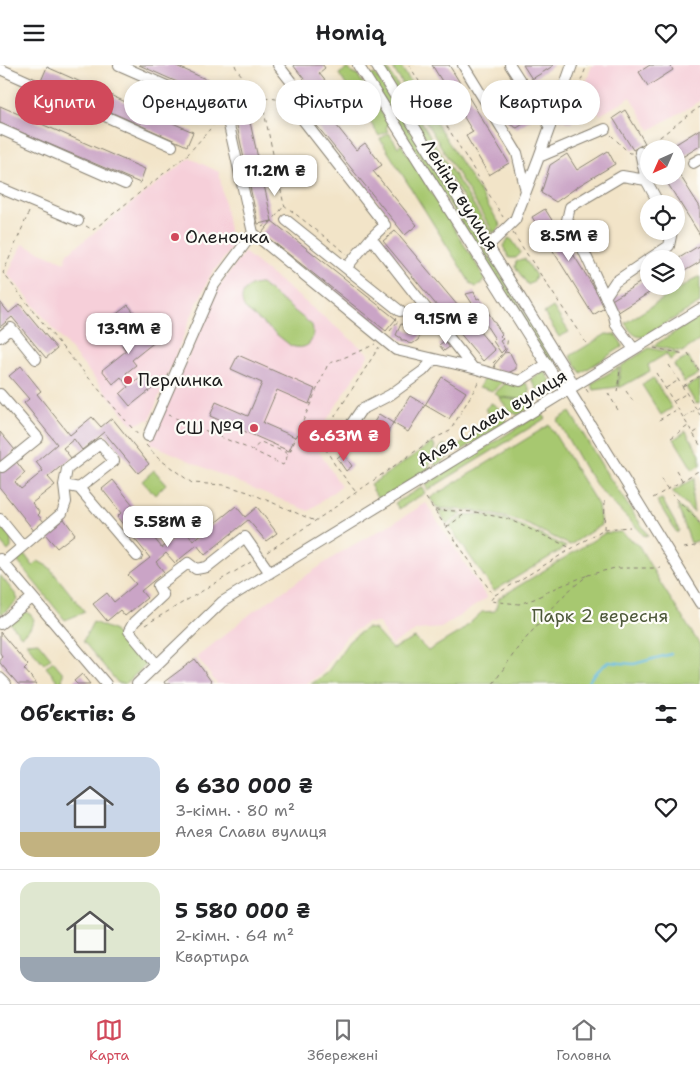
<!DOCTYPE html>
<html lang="uk">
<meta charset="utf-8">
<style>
:root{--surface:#fff;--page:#f6f6f6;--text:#202124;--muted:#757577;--line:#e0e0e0;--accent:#d1495b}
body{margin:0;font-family:"Shantell Sans",sans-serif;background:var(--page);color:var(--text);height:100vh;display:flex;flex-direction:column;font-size:19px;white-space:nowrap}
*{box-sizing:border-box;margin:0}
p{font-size:16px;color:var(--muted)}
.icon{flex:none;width:28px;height:28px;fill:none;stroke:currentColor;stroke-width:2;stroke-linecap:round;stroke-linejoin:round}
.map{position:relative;height:619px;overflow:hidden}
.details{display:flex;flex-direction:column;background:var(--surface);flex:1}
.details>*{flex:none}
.banner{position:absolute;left:15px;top:15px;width:670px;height:45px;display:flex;gap:10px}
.needle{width:32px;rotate:225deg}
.buttons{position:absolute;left:640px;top:75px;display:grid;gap:10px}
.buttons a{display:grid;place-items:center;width:45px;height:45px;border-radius:50%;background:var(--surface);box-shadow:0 2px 8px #0003;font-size:25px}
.price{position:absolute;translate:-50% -42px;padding:0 11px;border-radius:10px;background:#fff;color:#222;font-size:16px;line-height:32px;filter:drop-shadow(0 1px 2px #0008)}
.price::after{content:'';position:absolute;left:50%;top:30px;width:15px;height:11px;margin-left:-8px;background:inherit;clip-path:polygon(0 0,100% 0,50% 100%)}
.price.on{background:var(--accent);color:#fff}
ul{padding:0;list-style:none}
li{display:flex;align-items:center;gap:15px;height:125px;padding:0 20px}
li+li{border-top:1px solid var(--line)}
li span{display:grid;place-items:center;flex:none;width:140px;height:100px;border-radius:15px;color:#555}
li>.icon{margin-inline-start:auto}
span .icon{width:60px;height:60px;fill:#fffc;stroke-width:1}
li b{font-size:21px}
h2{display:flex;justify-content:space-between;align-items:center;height:60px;padding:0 20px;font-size:21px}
.chip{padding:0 18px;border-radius:22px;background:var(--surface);box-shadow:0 2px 8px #0003;font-size:18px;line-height:45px}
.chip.on{background:var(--accent);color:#fff}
header{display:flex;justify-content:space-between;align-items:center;height:65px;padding:0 20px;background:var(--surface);font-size:22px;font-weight:600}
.tab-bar{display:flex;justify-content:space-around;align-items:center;height:70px;border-top:1px solid var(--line);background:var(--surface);font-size:14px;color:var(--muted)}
.tab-bar a{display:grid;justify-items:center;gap:2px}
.tab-bar .on{color:var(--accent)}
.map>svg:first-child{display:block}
.built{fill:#f6cfd9}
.green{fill:#a7c870;stroke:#627246}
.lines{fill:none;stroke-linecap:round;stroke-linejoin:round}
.stream{stroke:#5eb8dc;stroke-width:2.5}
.building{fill:#caa4c6}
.minor-casing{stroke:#878072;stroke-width:12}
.path{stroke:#878072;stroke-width:1;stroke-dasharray:4 4;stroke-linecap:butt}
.minor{stroke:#fff;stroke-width:10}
.poi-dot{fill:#d1495b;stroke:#fdfcf7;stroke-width:2}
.labels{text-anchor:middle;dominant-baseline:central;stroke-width:4.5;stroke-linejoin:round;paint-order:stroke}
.street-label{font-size:18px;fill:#1c1c1c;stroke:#fdfcf7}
.poi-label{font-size:18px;fill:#1c1c1c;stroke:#fdfcf7;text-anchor:start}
.park-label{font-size:18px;fill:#4d5839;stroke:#fdfcf7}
</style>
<header><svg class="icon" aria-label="menu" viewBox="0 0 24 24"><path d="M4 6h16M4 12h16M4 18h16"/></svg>Homiq<svg class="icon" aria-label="heart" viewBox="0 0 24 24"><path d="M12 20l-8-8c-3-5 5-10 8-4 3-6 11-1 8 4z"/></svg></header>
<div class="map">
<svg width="700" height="619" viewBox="0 0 700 619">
<rect width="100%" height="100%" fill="#fdfcf7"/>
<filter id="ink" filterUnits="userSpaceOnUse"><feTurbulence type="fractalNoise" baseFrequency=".02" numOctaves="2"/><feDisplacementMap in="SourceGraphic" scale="10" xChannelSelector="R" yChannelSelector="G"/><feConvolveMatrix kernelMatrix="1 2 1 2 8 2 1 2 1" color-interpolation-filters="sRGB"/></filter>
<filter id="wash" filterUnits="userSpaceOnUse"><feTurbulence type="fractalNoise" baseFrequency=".0096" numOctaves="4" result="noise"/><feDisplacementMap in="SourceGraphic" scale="20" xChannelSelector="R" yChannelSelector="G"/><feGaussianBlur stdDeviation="1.12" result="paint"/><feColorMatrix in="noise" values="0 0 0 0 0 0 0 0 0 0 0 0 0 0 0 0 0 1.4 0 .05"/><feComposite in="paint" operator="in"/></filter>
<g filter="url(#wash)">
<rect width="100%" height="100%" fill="#f2e4c8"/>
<path class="built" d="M592,0H700V36L650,65L631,32L600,50L584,23Z
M190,93L219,107L232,183L210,211L191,252L150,354L133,360L8,209L22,179L65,197L68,188Z
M244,187L369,289L313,377L341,421L309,446L214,407L150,378L219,222Z
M426,438L487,533L441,563L417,565L391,580L379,558H366L346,572L322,608L306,619H217L197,592L254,546L344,485L400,454Z"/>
<path class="green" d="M380,0H385L492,169L489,170L485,168Z
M391,0H400L501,161L494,168Z
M348,3L353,9H357L389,59L386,63L388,66L379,71L339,9Z
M375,9L562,307L557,310L369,11Z
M389,68L398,82L401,79L485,213L482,218L476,222L471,219L380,74Z
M509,173L512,175L521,188L516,193H509L503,181Z
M522,194H525L536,211L533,217L528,220L515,202L516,197Z
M698,212H700V238L643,272C633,272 630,265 625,258Z
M261,219L312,260C316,277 307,286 291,281L245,244C237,230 246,219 261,219Z
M553,242L569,267L559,272L544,248Z
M699,252H700V275L682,287L653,281Z
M606,269L616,270L622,279V282L581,308L570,291Z
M649,283L679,289L670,295L666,289L648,300L650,306L621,322H618L621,301Z
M688,292L699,309L684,317L674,300Z
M619,302L617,322L594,325L591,319Z
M544,306L551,316L537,325L531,314Z
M486,310L506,314L493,326L479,322Z
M653,313L672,343L661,350L642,320Z
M700,314V337L696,339L686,322Z
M509,315L527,319L530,325L529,330L521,334L499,332L495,328Z
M531,331L537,338L518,350L509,346L499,332L522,336Z
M491,338C499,342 504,348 507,357L462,385H458L456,382L496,358L485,344Z
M570,347L607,409L648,470L644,471L641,467L598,423L590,410L586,406L557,355Z
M541,348L546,353L428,425L425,420Z
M549,360L598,440L601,460L570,480C554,473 537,463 521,457C493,447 466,445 437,443L430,433Z
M686,366L700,389V400L693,405L674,374Z
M432,378L435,381L428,405L379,435L370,420Z
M443,380H445L450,389V391L434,402L438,386Z
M154,405L166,419L155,430L142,416Z
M695,413L692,432L694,447L691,445L672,427Z
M422,422L425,428L399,444L395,438Z
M662,434L679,465L677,468L657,436Z
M677,440L693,453L700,463V475L691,478Z
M438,446C446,446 455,445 462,449L447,459Z
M479,449L505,454L525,462L566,482L494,526L449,461L465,450Z
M0,459L11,472V483L8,486L0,477Z
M621,467L639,481L661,519L700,580V619H311L326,609L349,576L366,563L374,564L392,584L415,573L428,586L461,566L482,547L495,546L499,533L605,468Z
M22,489L25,490L33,501L38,496L49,502L85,547L65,555L18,497V490Z
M0,510L16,530L18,535L15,538L2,549L0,547Z
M23,547C29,547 32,550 34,555L30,564L21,571L9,557L18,548Z
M93,557L113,565L129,584L135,581L147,596V599L125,619L118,618L83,576Z
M38,577L51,593L44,599L26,578Z
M53,596L63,608L62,619H60L46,602Z"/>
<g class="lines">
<path class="stream" d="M587,619L593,610L608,597L634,599L671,589"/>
</g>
<g id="blocks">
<path class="building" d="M139,0H174L237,28L233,42L246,39L272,156L396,254L386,266L262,168L272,156L258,159L233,42Z
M293,0H323L325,3L319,8L335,28L323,38Z
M432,0H449L509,98L489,110L466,71L473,67Z
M523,0H552L553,1L532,14Z
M650,0H670L673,5L648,21L639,7Z
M47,2L193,67L187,81L41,16Z
M510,21L531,54L517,63L509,59L493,32Z
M566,31L581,37L571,58L557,53Z
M317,36L356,85L365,78L382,100L373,106L417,160L405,170L305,46Z
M0,41L145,104L140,118L0,58Z
M625,45L645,78L633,85L613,53Z
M700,64V81L676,96V84H668Z
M608,86L615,99L580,120L556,137L541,128L550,100L567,89L577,105Z
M676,104L700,142V170L663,111H676Z
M545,144L606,242L593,250L532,152Z
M395,166L495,285L483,296L383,176Z
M700,180V197L676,211V195Z
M649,212V221H660L617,248L610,236Z
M474,227L477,234L479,233L502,269L500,271L503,274L500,276L504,282L505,284L501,288L493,276L495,274L466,229Z
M0,237L9,248L20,239L57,284L46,293L12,252L0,262Z
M128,240L138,252L129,259L137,270L147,262L157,275L132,295L136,300L126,308L134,318L144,310L154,322L130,341L120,329L128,322L121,312L113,319L102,305L126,286L122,280L129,274L122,265L114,271L104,259Z
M401,259L405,260L404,263L416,269L417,267L421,269L418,275L412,279L408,278L405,275H401V273L396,270Z
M447,274L452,280L444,286L439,280Z
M505,287L510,288L516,300V304L508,308L496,305L494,300Z
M238,290L315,324L309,339L277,325L263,358L295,372L289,386L210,351L216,337L248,351L262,318L231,304Z
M21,301L41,326L37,329L70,370L92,352L101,362L112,353L149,399L138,408L104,367L82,385L74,374L63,383L71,393L48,412L55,420L32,438L40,448L38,450L45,458L35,467L0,423V400L15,395L25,408L15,417L21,424L43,406L36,397L57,379L24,338L29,334L9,311Z
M442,312L466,327L449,354L425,340L408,367L393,358L410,331L425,340Z
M379,349L393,358L377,386L362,377Z
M0,367L15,385L10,389L11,390L0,400Z
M343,388L352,401L346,406L337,393Z
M113,415L133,440L130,443L162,483L185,465L193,476L236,441L245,452L257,442L277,468L266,476L248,455L205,490L197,480L175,498L166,488L156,497L164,507L141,526L147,533L125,551L120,545L107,556L93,539L107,528L114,537L136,519L128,510L150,493L117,452L121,448L102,424Z
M64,454L75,469L57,483L45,469Z
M0,567L28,600L24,604L37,619H18L0,598V593L2,591L0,588Z
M195,594L213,619H165L164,617Z
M82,609L90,619H77L74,616Z"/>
</g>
</g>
<g filter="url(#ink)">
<use href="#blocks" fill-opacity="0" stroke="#878072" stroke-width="1"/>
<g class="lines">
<defs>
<path id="minor" d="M119,0L226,47L253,168L396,285L473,303L520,316L547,299
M278,0L296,23L289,37L385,160L371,173L473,303
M358,0L559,319L569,325L700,538
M376,0L567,308L571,315L569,325
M463,0L517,88L526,126
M510,0L550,62
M0,4L172,81
M0,64L125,119
M640,87L646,115
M539,92L605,64
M693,98L700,94
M0,123L78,156
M286,155L346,203
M371,173L346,203L400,246
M488,181L515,155L539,92L572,0
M649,194L669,181L672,166
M605,232L615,217L649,194
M0,272L11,263L36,294
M634,284L616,260L614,251L573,163L567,155L570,142L622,111L646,115L659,139
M0,329L38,373L2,402
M148,371L214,220L253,168
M339,377L361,345L390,330L423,306L433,295
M79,423L137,491
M0,454L22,481
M0,494L106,619
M3,498L62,448L66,437L64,420L67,404L100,379L114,396L79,423L64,420
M0,559L32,533
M157,600L129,566L134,557L163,530L158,521L188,498L196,504L207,502L245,472L270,508
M0,613L6,619
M137,619L222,537L700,244"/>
</defs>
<use href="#minor" class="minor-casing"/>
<path class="path" d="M235,0L237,5L244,13L260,28L284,140L347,189
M409,0L503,152
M578,23L587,0
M300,35L317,33L322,39L343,23
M234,41L237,39L265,32L281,35
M611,70L629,88H632
M647,82L691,48L700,42
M29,147L3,208L63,283L139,371
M86,161L93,165L188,89L218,55
M262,162L272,156L284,141
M513,168L586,278
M390,266L398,256
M654,283L685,289
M688,288L700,307
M493,298L506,285L508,272
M669,300L700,350
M656,308L700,380
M683,321L700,311
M666,323L679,315
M586,324L590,330
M626,326L633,336
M617,327L620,305
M535,328L548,320
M608,328L618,345
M674,336L687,328
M168,350L252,385L261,377L289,389L303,357L325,367L341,357
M684,352L700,342
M659,355L678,344
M303,356L328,299L363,285L375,279
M326,365L379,282
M694,368L700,364
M324,369L321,376L335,400L355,426
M671,373L688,361
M146,380L158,393L192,418L224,420L248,427L315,456
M252,385L283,400L288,390
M676,405L682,415
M661,414C671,432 688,443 700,459
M426,433L494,531L490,536L519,539L534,534L558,522L588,510
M653,433L700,405
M435,445L475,447L508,454L571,483
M447,462L466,448
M604,464L605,435
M684,483L700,480
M267,487L315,456L433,374L450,366L480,315
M495,530L604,464L630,462
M145,560L251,497
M493,619L517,584L539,558L566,528L588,510L615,503H661"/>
<use href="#minor" class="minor"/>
</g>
</g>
<g class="poi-dot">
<circle cx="175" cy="172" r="5"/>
<circle cx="128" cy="315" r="5"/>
<circle cx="254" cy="363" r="5"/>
</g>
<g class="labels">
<g class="street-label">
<text transform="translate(460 130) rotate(58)">Леніна вулиця</text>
<text transform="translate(492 353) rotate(-31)">Алея Слави вулиця</text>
</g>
<g class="poi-label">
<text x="185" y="172">Оленочка</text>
<text x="138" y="315">Перлинка</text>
<text x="244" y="363" text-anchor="end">СШ №9</text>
</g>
<g class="park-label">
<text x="600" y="551">Парк 2 вересня</text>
</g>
</g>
</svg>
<div class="buttons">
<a><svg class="needle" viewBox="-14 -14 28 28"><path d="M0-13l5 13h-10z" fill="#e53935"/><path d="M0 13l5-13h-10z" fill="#757577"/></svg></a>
<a><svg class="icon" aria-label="locate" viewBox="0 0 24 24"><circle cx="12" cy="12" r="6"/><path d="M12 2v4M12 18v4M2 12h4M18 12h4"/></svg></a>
<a><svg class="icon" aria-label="layers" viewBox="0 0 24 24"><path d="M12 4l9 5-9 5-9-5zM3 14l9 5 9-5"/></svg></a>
</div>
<b class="price" style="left:275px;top:132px">11.2M ₴</b>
<b class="price" style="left:569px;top:197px">8.5M ₴</b>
<b class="price" style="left:446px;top:280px">9.15M ₴</b>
<b class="price" style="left:129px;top:290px">13.9M ₴</b>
<b class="price on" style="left:344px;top:397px">6.63M ₴</b>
<b class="price" style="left:168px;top:483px">5.58M ₴</b>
<div class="banner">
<a class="chip on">Купити</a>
<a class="chip">Орендувати</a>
<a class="chip">Фільтри</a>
<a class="chip">Нове</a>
<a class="chip">Квартира</a>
</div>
</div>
<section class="details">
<h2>Об’єктів: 6<svg class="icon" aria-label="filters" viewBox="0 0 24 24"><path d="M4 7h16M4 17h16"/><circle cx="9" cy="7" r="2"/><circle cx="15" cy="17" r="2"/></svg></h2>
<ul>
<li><span style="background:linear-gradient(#c9d6e8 75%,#c2b280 0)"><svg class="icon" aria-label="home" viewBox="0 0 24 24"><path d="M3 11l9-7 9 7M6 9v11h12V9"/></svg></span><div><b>6 630 000 ₴</b><p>3-кімн. · 80 m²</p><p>Алея Слави вулиця</p></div><svg class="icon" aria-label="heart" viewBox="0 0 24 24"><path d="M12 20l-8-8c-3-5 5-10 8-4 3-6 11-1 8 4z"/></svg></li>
<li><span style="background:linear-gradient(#dfe7d0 75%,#9aa5b1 0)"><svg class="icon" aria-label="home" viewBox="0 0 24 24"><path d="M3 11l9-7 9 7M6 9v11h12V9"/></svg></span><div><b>5 580 000 ₴</b><p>2-кімн. · 64 m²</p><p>Квартира</p></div><svg class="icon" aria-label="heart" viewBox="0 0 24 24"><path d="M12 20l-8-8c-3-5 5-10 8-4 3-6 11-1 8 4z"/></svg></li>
</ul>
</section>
<nav class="tab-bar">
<a class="on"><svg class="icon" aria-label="map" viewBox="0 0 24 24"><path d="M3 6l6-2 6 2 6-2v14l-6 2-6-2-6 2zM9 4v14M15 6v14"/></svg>Карта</a>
<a><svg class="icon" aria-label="saved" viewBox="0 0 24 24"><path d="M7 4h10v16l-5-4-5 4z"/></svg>Збережені</a>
<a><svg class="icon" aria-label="home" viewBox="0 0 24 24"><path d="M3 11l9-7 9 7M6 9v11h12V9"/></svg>Головна</a>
</nav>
